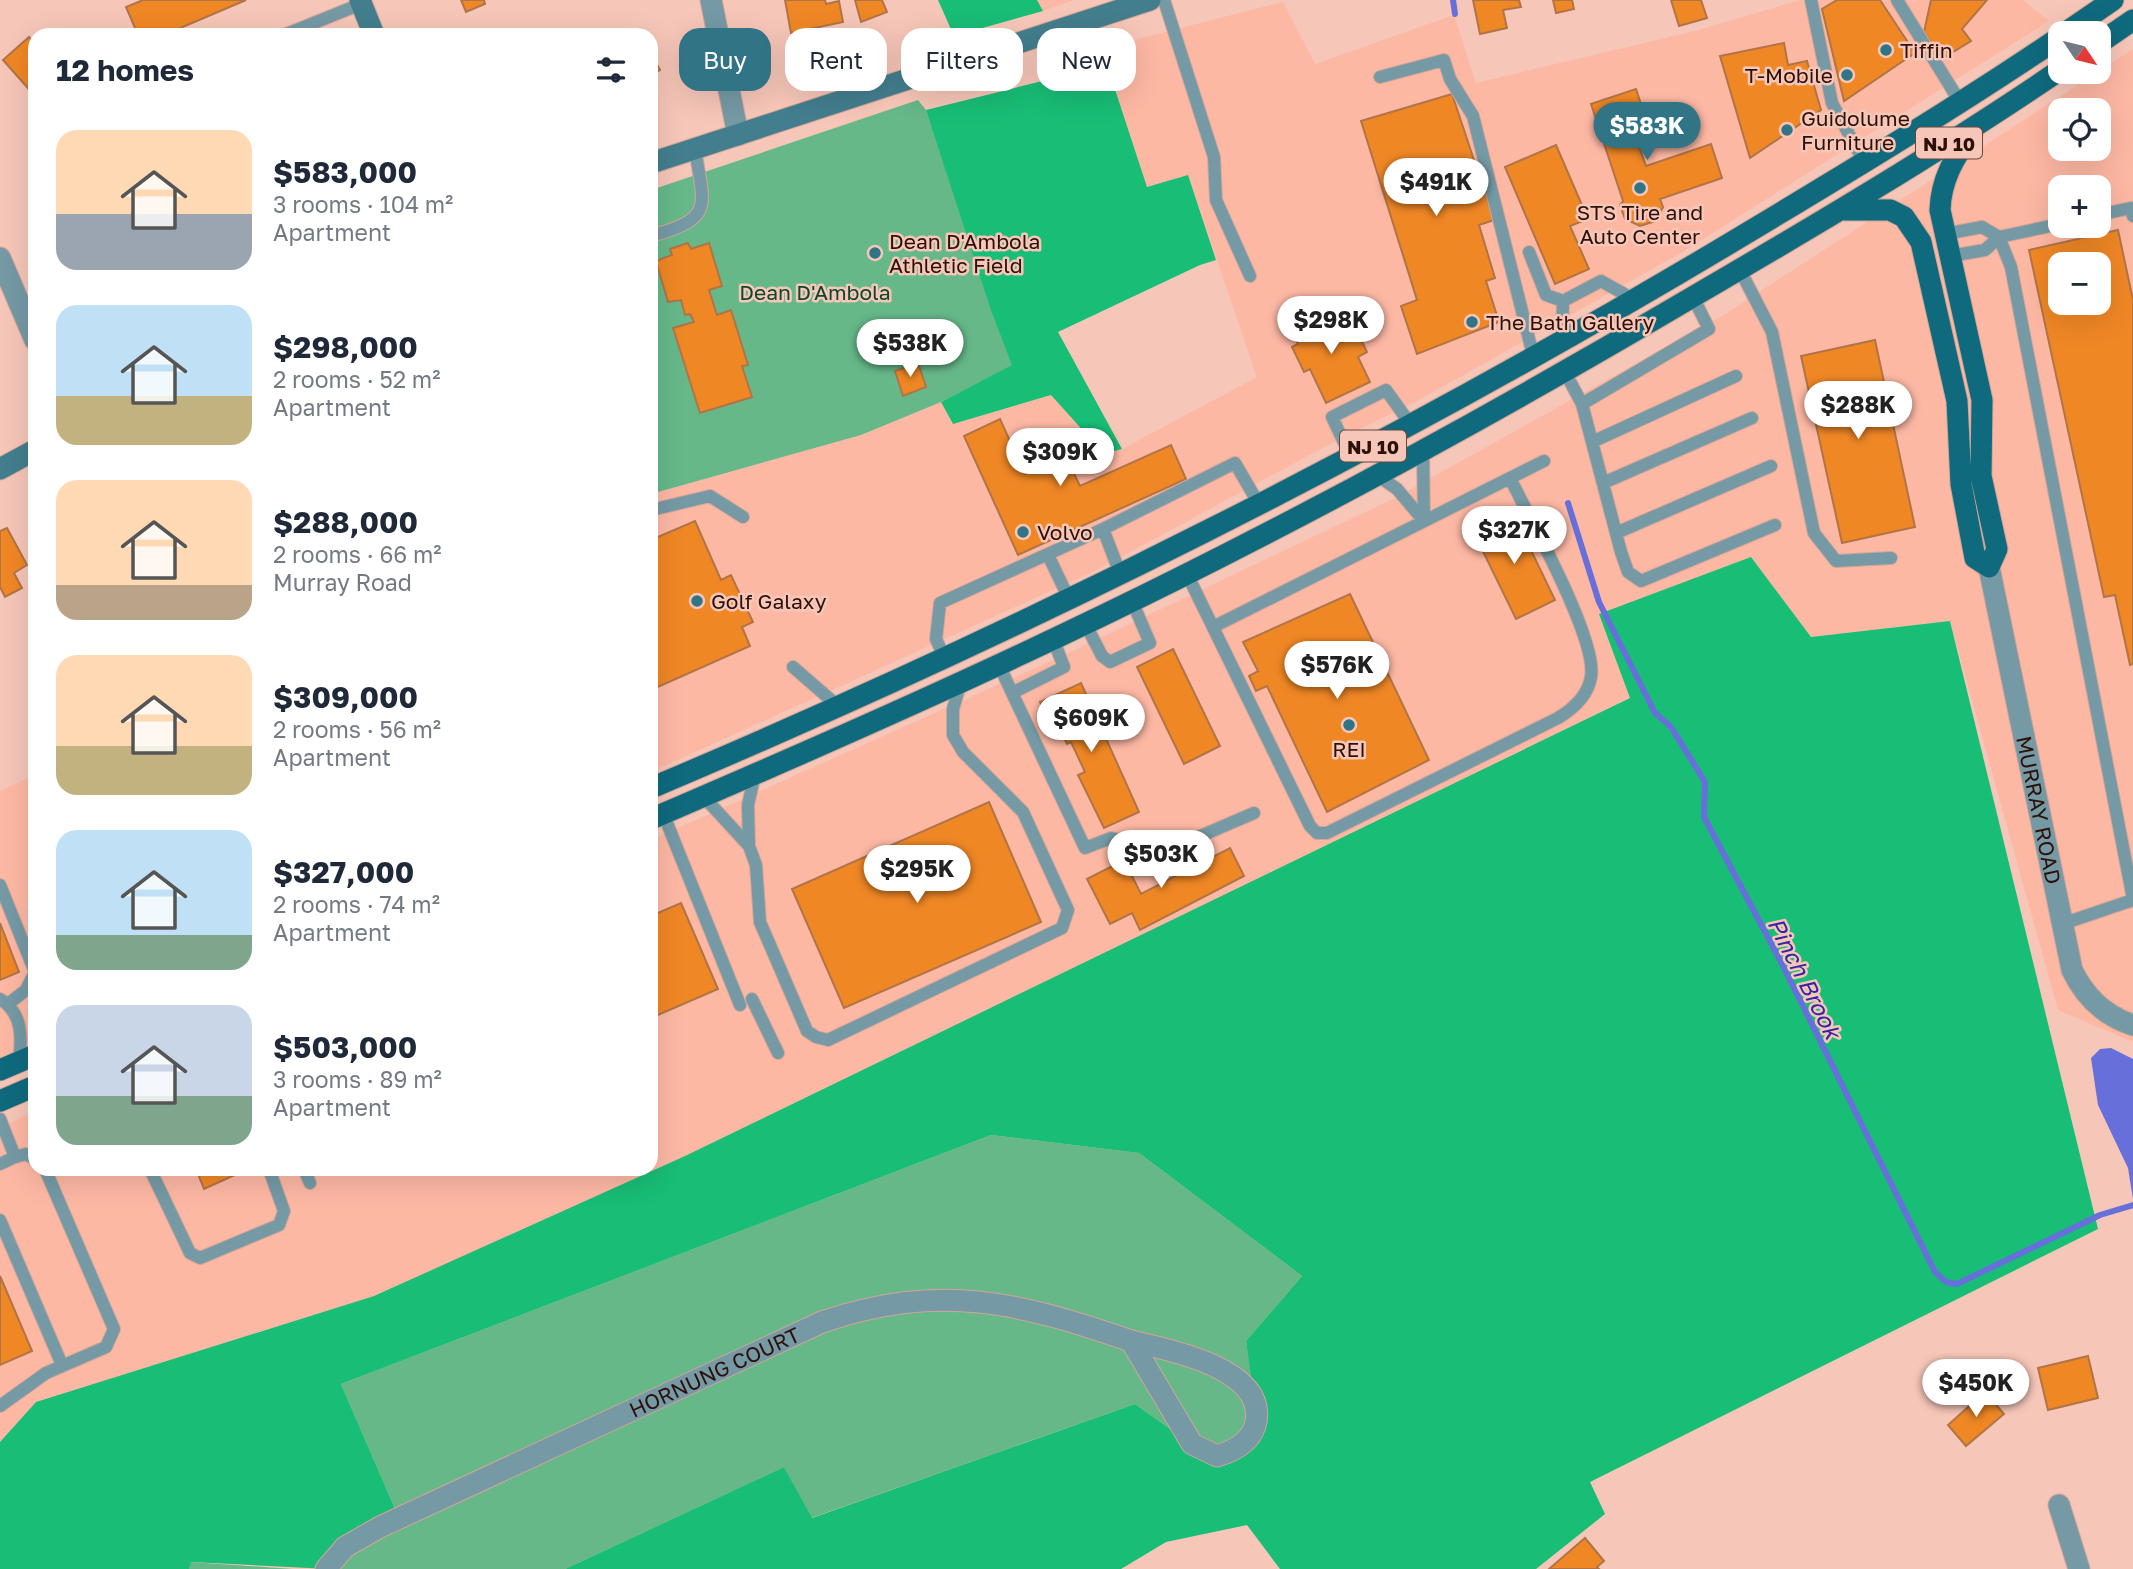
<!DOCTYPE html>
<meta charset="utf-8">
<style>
:root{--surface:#fff;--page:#f6f6f7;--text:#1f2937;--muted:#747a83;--accent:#317485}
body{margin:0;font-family:"Golos Text",sans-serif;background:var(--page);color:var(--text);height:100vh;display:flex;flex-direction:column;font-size:26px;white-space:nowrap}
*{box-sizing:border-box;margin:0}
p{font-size:23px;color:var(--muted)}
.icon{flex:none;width:38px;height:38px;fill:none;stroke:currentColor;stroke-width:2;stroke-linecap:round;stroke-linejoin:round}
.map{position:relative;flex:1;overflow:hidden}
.details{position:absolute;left:28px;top:28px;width:630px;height:1148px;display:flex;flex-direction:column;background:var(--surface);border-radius:21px;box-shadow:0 7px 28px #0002}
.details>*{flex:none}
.top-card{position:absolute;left:679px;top:28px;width:665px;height:63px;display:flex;gap:14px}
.needle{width:46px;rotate:125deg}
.fabs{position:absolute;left:2048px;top:21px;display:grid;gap:14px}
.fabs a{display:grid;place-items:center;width:63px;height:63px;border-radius:14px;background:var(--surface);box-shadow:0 7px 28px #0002;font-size:35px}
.price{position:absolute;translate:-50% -60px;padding:0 16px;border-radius:24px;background:#fff;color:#222;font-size:23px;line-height:46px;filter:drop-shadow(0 2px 4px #0008)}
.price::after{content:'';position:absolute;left:50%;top:42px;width:21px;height:16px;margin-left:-10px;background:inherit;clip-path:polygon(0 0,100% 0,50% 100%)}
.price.active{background:var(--accent);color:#fff}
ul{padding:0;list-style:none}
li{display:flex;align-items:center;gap:21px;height:175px;padding:0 28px}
li span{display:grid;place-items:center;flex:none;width:196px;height:140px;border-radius:21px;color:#555}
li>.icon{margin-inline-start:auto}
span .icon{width:84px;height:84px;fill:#fffc;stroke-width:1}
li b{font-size:30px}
h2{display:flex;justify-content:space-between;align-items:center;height:84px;padding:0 28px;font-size:30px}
.tag{padding:0 24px;border-radius:21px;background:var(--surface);box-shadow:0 7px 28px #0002;font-size:24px;line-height:63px}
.tag.active{background:var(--accent);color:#fff}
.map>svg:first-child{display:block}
.built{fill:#fdb8a4;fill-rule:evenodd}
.green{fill:#66b889}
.forest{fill:#18bd76}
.water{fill:#676fdb}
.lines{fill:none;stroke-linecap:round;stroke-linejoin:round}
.stream{stroke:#676fdb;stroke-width:6}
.building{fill:#f08725;stroke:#b07447;stroke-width:2;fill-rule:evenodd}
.lane-casing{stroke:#d2a598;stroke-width:14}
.street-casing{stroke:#d2a598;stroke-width:23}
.secondary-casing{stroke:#d2a598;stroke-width:23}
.primary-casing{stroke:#d2a598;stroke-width:23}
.lane{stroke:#759aa5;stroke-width:12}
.street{stroke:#759aa5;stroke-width:21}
.secondary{stroke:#437e8e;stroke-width:21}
.primary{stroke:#0f6a7d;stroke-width:21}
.poi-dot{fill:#317485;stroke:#f6c6b8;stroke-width:2.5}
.labels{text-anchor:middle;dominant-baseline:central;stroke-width:5;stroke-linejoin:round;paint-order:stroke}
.shield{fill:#f6c6b8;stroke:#69473e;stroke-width:2}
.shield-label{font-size:19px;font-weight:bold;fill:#2d1109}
.poi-label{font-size:21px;fill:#2d1109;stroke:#f6c6b8;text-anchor:start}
.park-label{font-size:21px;fill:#0b472b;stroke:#f6c6b8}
.street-label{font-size:21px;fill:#2d1109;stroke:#f6c6b8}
.water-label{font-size:23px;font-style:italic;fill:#3325a5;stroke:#f6c6b8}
</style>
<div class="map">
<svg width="2133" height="1569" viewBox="0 0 2133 1569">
<rect width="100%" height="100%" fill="#f6c6b8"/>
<path class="built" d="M1037,0H1074L1043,11Z
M1800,0H1912L1914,3L1916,0H2023L2049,21L1681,253L1419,400L1328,445L1097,570L651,772V494L861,435L941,402L953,424L1051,395L1104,454L1122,449L1257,377L1188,175L1147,187L1107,65L1114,45L1283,2L1315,64L1454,15L1476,83L1699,30Z
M2133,49V1042L2058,1010L1950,621L1811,637L1599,614L1631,697L685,1156L374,1296L36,1402L0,1442V1128L35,1111V1169H651V840L1062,656L1395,498L1727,313ZM2060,110H2098V149H2060ZM2060,187H2098V226H2060ZM2060,264H2098V303H2060Z
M35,775V1044L0,1060V791Z"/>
<path class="green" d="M918,100L926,110L1013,365L941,402L861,435L651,494V190Z
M991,1135L1139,1153L1302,1276L1246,1341L1261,1441L1214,1460L1135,1404L811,1518L784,1467L565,1569H328L399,1518L341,1384Z
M190,1562L293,1569H189Z"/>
<path class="forest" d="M938,0H1037L1043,11L954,36Z
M1107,65L1147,187L1188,175L1216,260L1200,265L1058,332L1122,449L1104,454L1051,395L953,424L941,402L1012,365L991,310L926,110Z
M1751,557L1811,637L1950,621L2098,1229L1590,1482L1605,1514L1536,1569H1280L1247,1525L1166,1542L1121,1569H565L784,1467L812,1518L1135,1404L1214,1460L1260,1442L1246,1341L1302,1276L1139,1153L991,1135L341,1384L399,1518L328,1569L191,1562L189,1569H0V1442L36,1402L374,1296L685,1156L1630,698L1599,614Z"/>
<path class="water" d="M2111,1048L2133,1059V1199L2128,1168L2098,1105L2091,1058L2100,1049Z"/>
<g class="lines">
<path class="stream" d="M1453,0L1455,14
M1568,503L1599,602L1655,713L1671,727L1705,782L1704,817L1781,962L1935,1272L1946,1282L1957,1284L2100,1215L2133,1205"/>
</g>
<path class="building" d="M143,0H246L164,35H138L126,7Z
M461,0H484L485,4L466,12Z
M785,0H825L826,4L839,1L843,22L791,33Z
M855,0H882L887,12L861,22Z
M1473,0H1519L1521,7L1503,10L1507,28L1480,34Z
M1553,0H1572L1574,9L1556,13Z
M1671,0H1701L1707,18L1679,26Z
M1837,0H1880L1915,53L1844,101L1822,9Z
M1931,0H1987L1962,29L1971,41L1942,59L1924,32Z
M29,37L35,44V96L3,60Z
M1784,43L1788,65L1807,61L1821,110L1750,158L1720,56Z
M651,54L660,70L651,76Z
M1636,89L1644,113L1629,118L1646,166L1711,144L1722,178L1660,199L1663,207L1656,221L1640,226L1625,219L1620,205L1623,201L1591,104Z
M1452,94L1494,220L1479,225L1495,278L1486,281L1499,322L1417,354L1401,306L1417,300L1361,121Z
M1556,145L1588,219L1570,226L1589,269L1555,284L1505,167Z
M2118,230L2133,300V664L2130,665L2115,595L2104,597L2029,250ZM2060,264H2098V303H2060Z
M688,243L691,249L709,243L722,286L709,290L717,315L731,310L748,365L742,366L752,397L700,413L673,328L694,322L690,314L685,315L681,300L668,302L656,261L672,255L670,249Z
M1337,310L1348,335L1357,331L1367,352L1358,357L1370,382L1326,403L1310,369L1304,372L1292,347L1298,344L1293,332Z
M1875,340L1915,527L1842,543L1801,356Z
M918,363L926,387L903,396L895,371Z
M1000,419L1025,474L1065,455L1080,486L1171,445L1186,479L1018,555L964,436Z
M1513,513L1555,600L1516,619L1474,533Z
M695,521L721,580L731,575L753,622L742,627L750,646L651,690V540Z
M7,528L27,565L14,573L22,588L5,597L0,587V531Z
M1350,594L1429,760L1327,812L1267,686L1256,691L1249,676L1258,671L1243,642Z
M1173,649L1220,746L1184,764L1137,667Z
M1081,683L1139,812L1104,828L1078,775L1085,772L1071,742L1067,744L1062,734L1056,737L1040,702Z
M989,802L1041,922L844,1008L792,889Z
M1230,848L1244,876L1140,930L1132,913L1110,924L1087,879L1124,860L1141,894Z
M681,903L718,989L651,1018V916Z
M0,923L19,972L0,980Z
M196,1169H248L204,1189Z
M0,1276L32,1351L0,1365Z
M2088,1356L2098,1398L2048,1410L2038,1368Z
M1985,1392L2004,1414L1966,1446L1948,1425Z
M1585,1538L1604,1561L1597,1567L1599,1569H1549Z"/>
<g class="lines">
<defs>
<path id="lane" d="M1164,0L1214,157L1216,200L1250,276
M1811,0L1832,103L1864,162
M1897,0L1960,102
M284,35L361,4
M1380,77L1444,60L1450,79L1473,116L1534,359
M2098,215L2131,208L2133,216
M2060,224L1999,237L2011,267L2133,899
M1945,234L1982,227L1999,237L1985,250L1950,256
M651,236C715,218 704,207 695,149
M1529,252L1546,295L1563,301
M1740,270L1772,332L1814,533L1836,561L1891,558
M1562,343L1563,301L1601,281L1635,300
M1565,372L1582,404L1709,329L1693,297
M1582,404L1621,552L1628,572L1641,581L1775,525
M1592,442L1736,376
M1423,450L1424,521
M1351,457L1332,417L1386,390L1411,425
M1377,475L1397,489L1424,521
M1603,483L1752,418
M651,510L710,496L743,517
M1103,529L1121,576
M1616,533L1771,466
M1048,555L1070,601
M1187,574L1310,826L1317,833H1327L1558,718C1573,709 1588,695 1591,677C1598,640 1529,517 1510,478
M1085,623L1102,656L1110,662L1150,643L1132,601
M1213,627L1544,461
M945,659L936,639L940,603L1103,529L1235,463L1260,506
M999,665L1085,848L1111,838L1168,850L1254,813
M793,667L839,707
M1012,693L1064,667L1053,639
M703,796L749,846L748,805L755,774
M663,813L740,1005
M749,846L756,865L760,922L807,1031L816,1037L828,1040L1062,928L1068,910L1023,812L963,752L953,735V709L961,682
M0,885L35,972
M2062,924L2133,900
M0,999C23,1013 22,1038 19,1062
M752,999L778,1053
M8,1004L26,990L35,972
M0,1119L15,1157L26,1154L35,1159
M0,1164L15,1157
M150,1169L190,1253L200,1258L279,1225L284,1211L269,1169
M304,1169L310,1183
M0,1220L62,1365
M0,1406L46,1373L106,1347L114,1329L45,1169"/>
<g id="street">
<path d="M711,0L738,135"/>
<path d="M0,258L35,340"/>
<path id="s1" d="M1989,567L2072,970C2085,997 2105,1016 2133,1025"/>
<path d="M1131,1341C1167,1349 1266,1368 1256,1422C1252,1442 1234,1451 1217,1456L1192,1444Z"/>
<path d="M2059,1505L2079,1569"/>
<path id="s2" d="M326,1569L345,1547L380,1527L822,1322C940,1282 1017,1302 1131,1341"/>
</g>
<path id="secondary" d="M360,0L374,35
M651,163L1150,0
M0,469L35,450"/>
<path id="primary" d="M2065,33L2113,0
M2098,44L2133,20
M1845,210H1890L1904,217L1921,242L1957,401L1961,484L1975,558L1989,567L1997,549L1981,476L1982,400L1940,210C1941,180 1954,157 1972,134
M651,788C1032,627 1393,446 1747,233C1852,170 1958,106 2060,37
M651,819C828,743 1005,665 1177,579C1349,493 1518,400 1684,302C1811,228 1938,153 2060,70
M0,1070L35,1055
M0,1101L35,1086"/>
</defs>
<use href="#lane" class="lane-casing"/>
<use href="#street" class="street-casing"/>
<use href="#secondary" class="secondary-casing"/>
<use href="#primary" class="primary-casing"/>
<use href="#lane" class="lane"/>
<use href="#street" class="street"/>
<use href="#secondary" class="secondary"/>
<use href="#primary" class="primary"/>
</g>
<g class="poi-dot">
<circle cx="1886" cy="50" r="7"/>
<circle cx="1847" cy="75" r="7"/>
<circle cx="1787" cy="130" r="7"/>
<circle cx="1640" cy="188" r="7"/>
<circle cx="875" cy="253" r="7"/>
<circle cx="1472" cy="322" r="7"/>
<circle cx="1023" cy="532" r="7"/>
<circle cx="697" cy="601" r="7"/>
<circle cx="1349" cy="725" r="7"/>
</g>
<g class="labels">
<g class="shield">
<rect x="1916" y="127.5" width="66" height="31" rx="5"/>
<rect x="1340" y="430.5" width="66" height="31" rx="5"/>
</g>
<g class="shield-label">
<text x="1949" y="143">NJ 10</text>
<text x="1373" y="446">NJ 10</text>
</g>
<g class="poi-label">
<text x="1900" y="50">Tiffin</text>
<text x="1833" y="75" text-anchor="end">T-Mobile</text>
<text x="1801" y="118">Guidolume<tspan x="1801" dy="24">Furniture</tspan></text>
<text x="1640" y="212" text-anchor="middle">STS Tire and<tspan x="1640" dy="24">Auto Center</tspan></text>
<text x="889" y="241">Dean D'Ambola<tspan x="889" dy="24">Athletic Field</tspan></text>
<text x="1486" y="322">The Bath Gallery</text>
<text x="1037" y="532">Volvo</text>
<text x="711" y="601">Golf Galaxy</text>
<text x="1349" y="749" text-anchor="middle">REI</text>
</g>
<g class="park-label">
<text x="815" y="292">Dean D'Ambola</text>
</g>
<g class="street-label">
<text stroke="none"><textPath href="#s1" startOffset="248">MURRAY ROAD</textPath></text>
<text stroke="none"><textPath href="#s2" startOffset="438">HORNUNG COURT</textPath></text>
</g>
<g class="water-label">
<text transform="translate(1805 978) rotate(63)">Pinch Brook</text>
</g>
</g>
</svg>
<div class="fabs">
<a><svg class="needle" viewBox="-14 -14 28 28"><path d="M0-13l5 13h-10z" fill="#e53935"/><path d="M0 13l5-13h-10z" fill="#747a83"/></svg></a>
<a><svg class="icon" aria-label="locate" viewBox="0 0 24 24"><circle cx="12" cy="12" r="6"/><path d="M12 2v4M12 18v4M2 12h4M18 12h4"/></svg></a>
<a>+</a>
<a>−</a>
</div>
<b class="price active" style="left:1647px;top:162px">$583K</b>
<b class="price" style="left:1436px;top:218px">$491K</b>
<b class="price" style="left:1331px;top:356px">$298K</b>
<b class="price" style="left:910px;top:379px">$538K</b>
<b class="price" style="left:1858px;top:441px">$288K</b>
<b class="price" style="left:1060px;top:488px">$309K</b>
<b class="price" style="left:1514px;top:566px">$327K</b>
<b class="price" style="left:1337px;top:701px">$576K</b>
<b class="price" style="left:1091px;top:754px">$609K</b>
<b class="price" style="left:1161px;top:890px">$503K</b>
<b class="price" style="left:917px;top:905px">$295K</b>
<b class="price" style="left:1976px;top:1419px">$450K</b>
<div class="top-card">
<a class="tag active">Buy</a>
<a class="tag">Rent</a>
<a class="tag">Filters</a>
<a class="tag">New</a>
</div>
<section class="details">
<h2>12 homes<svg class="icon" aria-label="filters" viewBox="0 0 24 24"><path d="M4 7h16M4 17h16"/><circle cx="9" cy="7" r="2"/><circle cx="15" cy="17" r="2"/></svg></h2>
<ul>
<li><span style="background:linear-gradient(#ffd9b3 60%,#9aa5b1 0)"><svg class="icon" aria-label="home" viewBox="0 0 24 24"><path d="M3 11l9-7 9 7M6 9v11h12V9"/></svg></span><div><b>$583,000</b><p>3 rooms · 104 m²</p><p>Apartment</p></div></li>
<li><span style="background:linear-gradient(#bfe0f5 65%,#c2b280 0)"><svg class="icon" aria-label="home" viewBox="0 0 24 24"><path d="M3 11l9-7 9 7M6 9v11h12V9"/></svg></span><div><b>$298,000</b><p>2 rooms · 52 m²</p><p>Apartment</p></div></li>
<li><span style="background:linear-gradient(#ffd9b3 75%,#b9a48a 0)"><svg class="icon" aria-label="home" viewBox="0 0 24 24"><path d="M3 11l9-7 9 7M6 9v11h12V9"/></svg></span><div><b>$288,000</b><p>2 rooms · 66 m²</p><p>Murray Road</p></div></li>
<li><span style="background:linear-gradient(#ffd9b3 65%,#c2b280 0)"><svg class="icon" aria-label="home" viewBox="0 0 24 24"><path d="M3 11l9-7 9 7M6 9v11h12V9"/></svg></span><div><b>$309,000</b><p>2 rooms · 56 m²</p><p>Apartment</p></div></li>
<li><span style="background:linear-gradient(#bfe0f5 75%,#7fa58c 0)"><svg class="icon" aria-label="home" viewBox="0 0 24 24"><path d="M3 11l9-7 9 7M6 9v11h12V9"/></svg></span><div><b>$327,000</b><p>2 rooms · 74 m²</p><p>Apartment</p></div></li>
<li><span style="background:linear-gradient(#c9d6e8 65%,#7fa58c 0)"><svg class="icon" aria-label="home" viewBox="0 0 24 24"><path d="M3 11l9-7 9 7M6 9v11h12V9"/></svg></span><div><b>$503,000</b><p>3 rooms · 89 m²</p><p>Apartment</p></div></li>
</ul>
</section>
</div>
